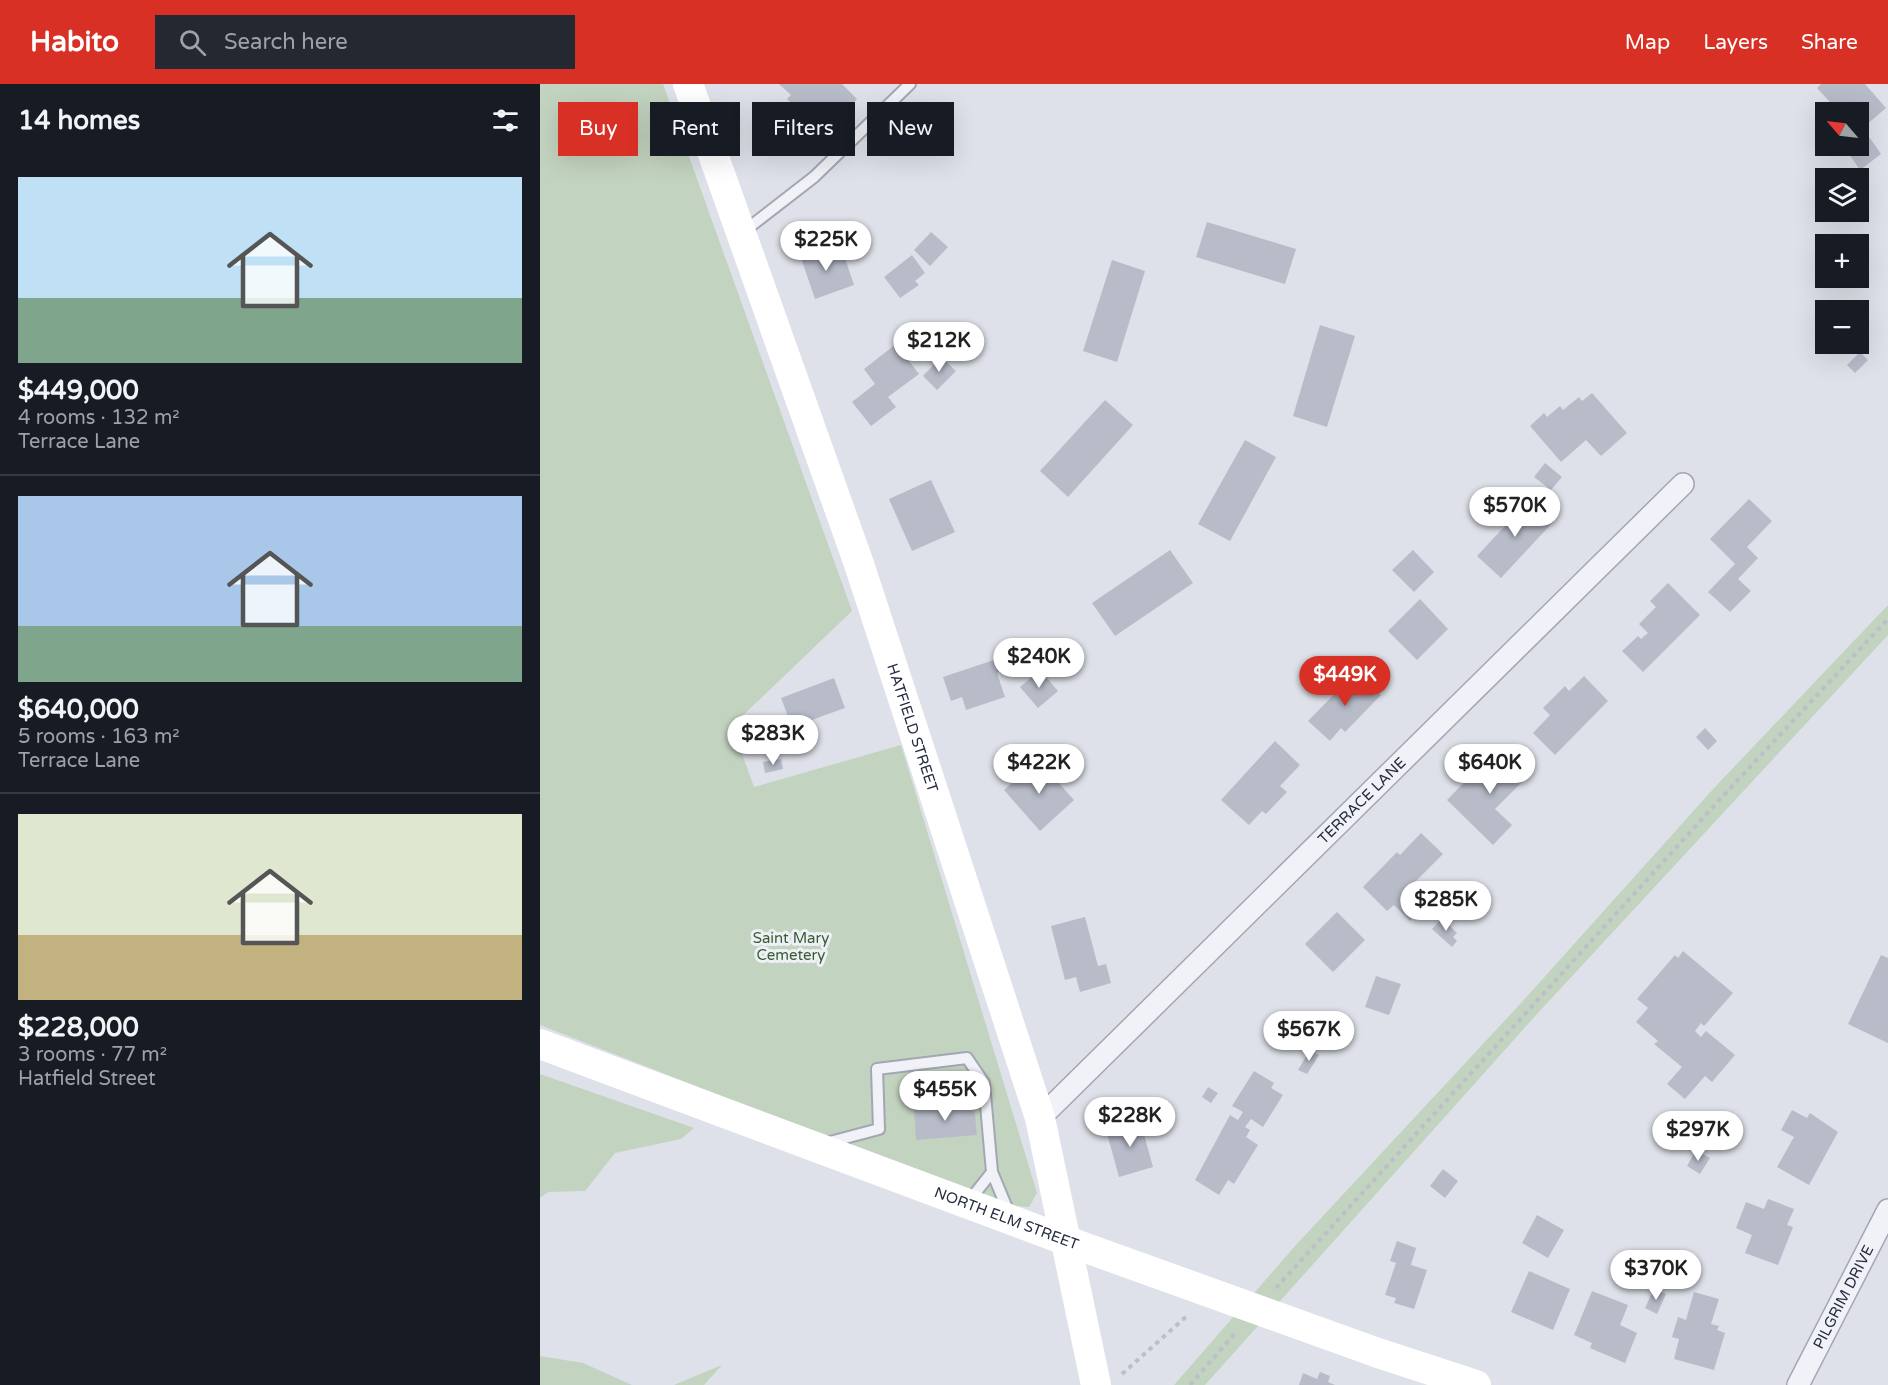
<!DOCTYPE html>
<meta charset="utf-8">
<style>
:root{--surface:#171b24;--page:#242831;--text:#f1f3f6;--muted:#9ea1a6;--line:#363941;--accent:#d93025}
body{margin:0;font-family:"Varela Round",sans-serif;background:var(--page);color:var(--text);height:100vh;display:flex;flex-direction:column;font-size:22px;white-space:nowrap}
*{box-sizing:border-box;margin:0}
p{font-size:20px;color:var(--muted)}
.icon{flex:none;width:33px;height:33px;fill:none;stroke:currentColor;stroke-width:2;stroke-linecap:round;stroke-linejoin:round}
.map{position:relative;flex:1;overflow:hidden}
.drawer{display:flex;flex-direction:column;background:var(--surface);width:540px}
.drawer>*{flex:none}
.guide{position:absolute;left:18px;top:18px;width:570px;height:54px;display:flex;gap:12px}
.needle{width:39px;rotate:298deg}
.fabs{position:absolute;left:1275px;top:18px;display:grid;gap:12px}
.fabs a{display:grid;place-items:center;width:54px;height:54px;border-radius:0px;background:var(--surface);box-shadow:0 6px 24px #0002;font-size:30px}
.price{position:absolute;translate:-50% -51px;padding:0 14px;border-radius:21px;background:#fff;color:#222;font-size:20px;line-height:39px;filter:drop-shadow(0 2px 3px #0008)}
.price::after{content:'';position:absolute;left:50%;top:36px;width:18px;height:14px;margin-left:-9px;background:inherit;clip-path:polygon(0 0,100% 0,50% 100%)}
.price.active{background:var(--accent);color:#fff}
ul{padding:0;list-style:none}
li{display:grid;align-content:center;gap:12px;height:318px;padding:0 18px}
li+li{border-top:2px solid var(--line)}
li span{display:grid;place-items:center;height:186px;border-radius:0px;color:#555}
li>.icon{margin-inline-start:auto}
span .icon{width:108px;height:108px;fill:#fffc;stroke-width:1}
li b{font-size:26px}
h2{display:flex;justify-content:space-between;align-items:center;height:72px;padding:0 18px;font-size:26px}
.chip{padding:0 21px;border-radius:0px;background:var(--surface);box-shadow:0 6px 24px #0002;font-size:21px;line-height:54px}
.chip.active{background:var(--accent);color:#fff}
header{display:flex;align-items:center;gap:36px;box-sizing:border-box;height:84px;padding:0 30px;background:var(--accent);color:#fff}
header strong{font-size:28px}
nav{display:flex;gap:33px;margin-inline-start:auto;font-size:21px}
.search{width:420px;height:54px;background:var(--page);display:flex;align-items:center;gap:15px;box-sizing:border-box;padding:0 21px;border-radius:0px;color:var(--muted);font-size:22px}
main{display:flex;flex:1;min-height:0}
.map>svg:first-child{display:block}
.green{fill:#c2d3bf}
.building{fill:#b8bcc9}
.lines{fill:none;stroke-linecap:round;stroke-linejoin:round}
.lane-casing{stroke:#a3a7b3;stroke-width:14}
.street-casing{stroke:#a3a7b3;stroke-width:24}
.path{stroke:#bcbfc7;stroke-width:4;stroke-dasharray:4.5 4.5;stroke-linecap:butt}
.lane{stroke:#f1f2f7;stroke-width:10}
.street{stroke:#f1f2f7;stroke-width:21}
.secondary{stroke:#fff;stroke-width:30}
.labels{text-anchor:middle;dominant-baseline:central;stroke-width:6;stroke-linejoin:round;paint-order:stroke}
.street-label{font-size:15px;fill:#262d40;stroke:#eef0f6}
.park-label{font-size:15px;fill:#365d33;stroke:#eef0f6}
</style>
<header>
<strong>Habito</strong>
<div class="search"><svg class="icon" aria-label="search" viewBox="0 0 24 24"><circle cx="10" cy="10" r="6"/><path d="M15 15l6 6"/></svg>Search here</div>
<nav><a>Map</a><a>Layers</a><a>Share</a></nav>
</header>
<main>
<section class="drawer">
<h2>14 homes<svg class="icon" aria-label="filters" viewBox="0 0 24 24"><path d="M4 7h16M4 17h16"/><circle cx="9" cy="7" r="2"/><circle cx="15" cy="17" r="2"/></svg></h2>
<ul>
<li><span style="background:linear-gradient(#bfe0f5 65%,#7fa58c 0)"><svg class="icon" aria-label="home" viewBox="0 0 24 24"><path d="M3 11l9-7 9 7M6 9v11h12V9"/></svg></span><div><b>$449,000</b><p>4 rooms · 132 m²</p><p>Terrace Lane</p></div></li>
<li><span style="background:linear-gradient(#a9c7e8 70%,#7fa58c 0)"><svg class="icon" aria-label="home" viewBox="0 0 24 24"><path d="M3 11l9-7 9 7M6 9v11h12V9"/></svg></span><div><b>$640,000</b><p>5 rooms · 163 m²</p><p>Terrace Lane</p></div></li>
<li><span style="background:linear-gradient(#dfe7d0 65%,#c2b280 0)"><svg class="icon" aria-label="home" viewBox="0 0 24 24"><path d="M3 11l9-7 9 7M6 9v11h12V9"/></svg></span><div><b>$228,000</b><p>3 rooms · 77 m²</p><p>Hatfield Street</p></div></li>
</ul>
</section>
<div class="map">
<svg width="1348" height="1301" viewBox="0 0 1348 1301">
<rect width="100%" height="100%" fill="#dee1e9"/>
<path class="green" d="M0,0H123L312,527L192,642L214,703L361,661L497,1109L489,1123L461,1121L0,941Z
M1348,521V551L997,930L665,1301H634L756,1161L982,918L1175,703Z
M0,990L154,1044L141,1055L75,1069L45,1107L8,1108L0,1114Z
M0,1272L43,1279L92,1301H0Z
M182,1281L164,1301H134Z"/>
<path class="building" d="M239,0H302L317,15L283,50L247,15L251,11Z
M1281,0H1325L1346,24L1318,48V28H1299L1277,4Z
M1330,54L1341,70L1320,86L1309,70Z
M667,138L756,165L745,200L656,173Z
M391,148L408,163L390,182L374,166Z
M288,161L293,175L304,171L314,201L275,215L260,171Z
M372,171L385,189L375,197L379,201L360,214L344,193Z
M572,176L605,187L577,278L543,267Z
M780,241L815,252L787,343L753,332Z
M356,260L379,290L348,313L356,323L331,342L312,318L335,300L324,285Z
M1320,268L1328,276L1315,289L1307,281Z
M401,273L416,287L397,306L383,292Z
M1052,309L1087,349L1061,372L1046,356L1021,378L990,342L1004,329L1007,333L1020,322L1023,326L1039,313L1042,317Z
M565,316L593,341L528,413L500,387Z
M705,356L736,373L690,457L658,440Z
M1005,379L1022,393L1011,406L994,393Z
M391,396L415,448L372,467L349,415Z
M990,415L1014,437L961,494L937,472Z
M1209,415L1232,437L1207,463L1218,474L1198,495L1211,507L1190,528L1168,508L1195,480L1170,455Z
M630,466L653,499L575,552L552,519Z
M873,466L894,488L874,508L852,486Z
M1128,499L1160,531L1103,588L1082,567L1098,552L1101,555L1108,549L1099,540L1116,523L1110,517Z
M880,515L908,545L877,576L848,547Z
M457,575L461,587L457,589L465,613L426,626L422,613L411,617L403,593Z
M500,586L518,607L498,624L480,603Z
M816,588L841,611L805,648L801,644L790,657L768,637Z
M1044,592L1068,617L1015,671L993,649L1010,631L1003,624L1025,602L1029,607Z
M294,594L305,624L252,643L241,614Z
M1165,644L1177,657L1168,666L1156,653Z
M735,657L760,681L740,702L747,708L726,730L722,727L709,741L681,716Z
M967,664L992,688L955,725L972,741L953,761L907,716L945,677L951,684Z
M241,675L243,685L225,689L223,678Z
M498,676L534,716L500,747L464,706Z
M881,749L903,770L873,800L890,817L870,837L854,821L847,827L823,803L857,768L860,771Z
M797,828L825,856L793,888L765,860Z
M545,833L558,882L566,880L571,899L540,908L536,893L525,896L511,842Z
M902,834L917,849L913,853L917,857L912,863L892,845Z
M1143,867L1193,909L1164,942L1161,939L1155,947L1161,953L1166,947L1195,971L1172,998L1165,992L1145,1015L1127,1000L1142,983L1114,960L1118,957L1096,938L1108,924L1097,915L1135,871L1138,874Z
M1341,871L1348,874V959L1308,940Z
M836,892L861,900L849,931L825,923Z
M770,966L779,971L767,990L758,986Z
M714,987L734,999L731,1004L743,1011L723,1043L711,1035L705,1043L710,1046L706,1053L718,1061L694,1100L688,1096L679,1111L655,1096L690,1031L698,1036L703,1028L692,1022Z
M668,1003L678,1009L671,1019L662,1013Z
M434,1021L437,1051L376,1056L374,1025Z
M1252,1026L1267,1034L1270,1029L1298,1048L1269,1101L1237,1083L1254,1053L1241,1046Z
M600,1036L613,1083L579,1093L566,1046Z
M1156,1066L1170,1074L1160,1090L1147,1082Z
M903,1085L918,1097L905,1114L890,1102Z
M1228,1115L1254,1125L1247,1141L1253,1143L1238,1181L1205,1169L1212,1151L1196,1144L1206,1118L1224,1125Z
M997,1131L1024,1146L1008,1174L982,1159Z
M857,1157L876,1164L871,1181L887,1186L874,1225L854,1219L856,1214L845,1211L856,1179L850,1177Z
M1142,1178L1153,1183L1146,1199L1135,1194Z
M989,1187L1030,1205L1013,1246L971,1228Z
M1114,1205L1126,1210L1117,1230L1105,1224Z
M1052,1207L1088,1221L1080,1241L1097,1249L1085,1279L1050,1264L1052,1259L1034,1251Z
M1154,1208L1179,1215L1171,1240L1179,1242L1177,1246L1185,1249L1174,1286L1134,1275L1139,1255L1132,1253L1138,1233L1146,1236Z
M780,1288L790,1292L788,1298L795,1301H759L763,1289L777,1295Z"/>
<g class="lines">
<defs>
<path id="lane" d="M203,148L274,93L370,0
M286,1059L339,1045L337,985L427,974L444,999L452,1088L429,1117
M452,1088L469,1129"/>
<g id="street">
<path id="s1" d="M500,1034L1143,400"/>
<path id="s2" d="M1258,1301L1348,1126"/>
</g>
</defs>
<use href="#lane" class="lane-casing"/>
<use href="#street" class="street-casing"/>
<path class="path" d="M736,1204L1183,712L1348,535
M582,1290L648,1231
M650,1301L697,1247"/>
<use href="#lane" class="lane"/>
<use href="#street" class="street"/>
<g class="secondary">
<path id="s3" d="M148,0L319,480L500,1034L556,1301"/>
<path id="s4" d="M0,960L546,1164L838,1269L936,1301"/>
</g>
</g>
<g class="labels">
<g class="street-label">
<text stroke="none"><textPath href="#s3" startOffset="682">HATFIELD STREET</textPath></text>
<text stroke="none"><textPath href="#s1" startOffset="452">TERRACE LANE</textPath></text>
<text stroke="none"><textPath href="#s4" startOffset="498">NORTH ELM STREET</textPath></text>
<text stroke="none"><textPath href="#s2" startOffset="99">PILGRIM DRIVE</textPath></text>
</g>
<g class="park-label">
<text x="251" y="854">Saint Mary<tspan x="251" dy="17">Cemetery</tspan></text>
</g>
</g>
</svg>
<div class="fabs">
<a><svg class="needle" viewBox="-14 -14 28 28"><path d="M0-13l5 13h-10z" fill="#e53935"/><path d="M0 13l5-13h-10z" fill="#9ea1a6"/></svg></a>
<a><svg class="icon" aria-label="layers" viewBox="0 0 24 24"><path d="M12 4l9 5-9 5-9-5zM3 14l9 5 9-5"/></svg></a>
<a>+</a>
<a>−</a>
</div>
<b class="price" style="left:286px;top:188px">$225K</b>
<b class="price" style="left:399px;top:289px">$212K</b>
<b class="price" style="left:975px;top:454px">$570K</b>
<b class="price" style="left:499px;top:605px">$240K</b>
<b class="price active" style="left:805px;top:623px">$449K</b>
<b class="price" style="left:233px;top:682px">$283K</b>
<b class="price" style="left:499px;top:711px">$422K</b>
<b class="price" style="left:950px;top:711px">$640K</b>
<b class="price" style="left:906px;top:848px">$285K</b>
<b class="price" style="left:769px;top:978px">$567K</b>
<b class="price" style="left:405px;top:1038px">$455K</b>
<b class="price" style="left:590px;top:1064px">$228K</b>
<b class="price" style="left:1158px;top:1078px">$297K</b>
<b class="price" style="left:1116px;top:1217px">$370K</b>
<div class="guide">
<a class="chip active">Buy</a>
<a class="chip">Rent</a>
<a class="chip">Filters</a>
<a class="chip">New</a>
</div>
</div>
</main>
